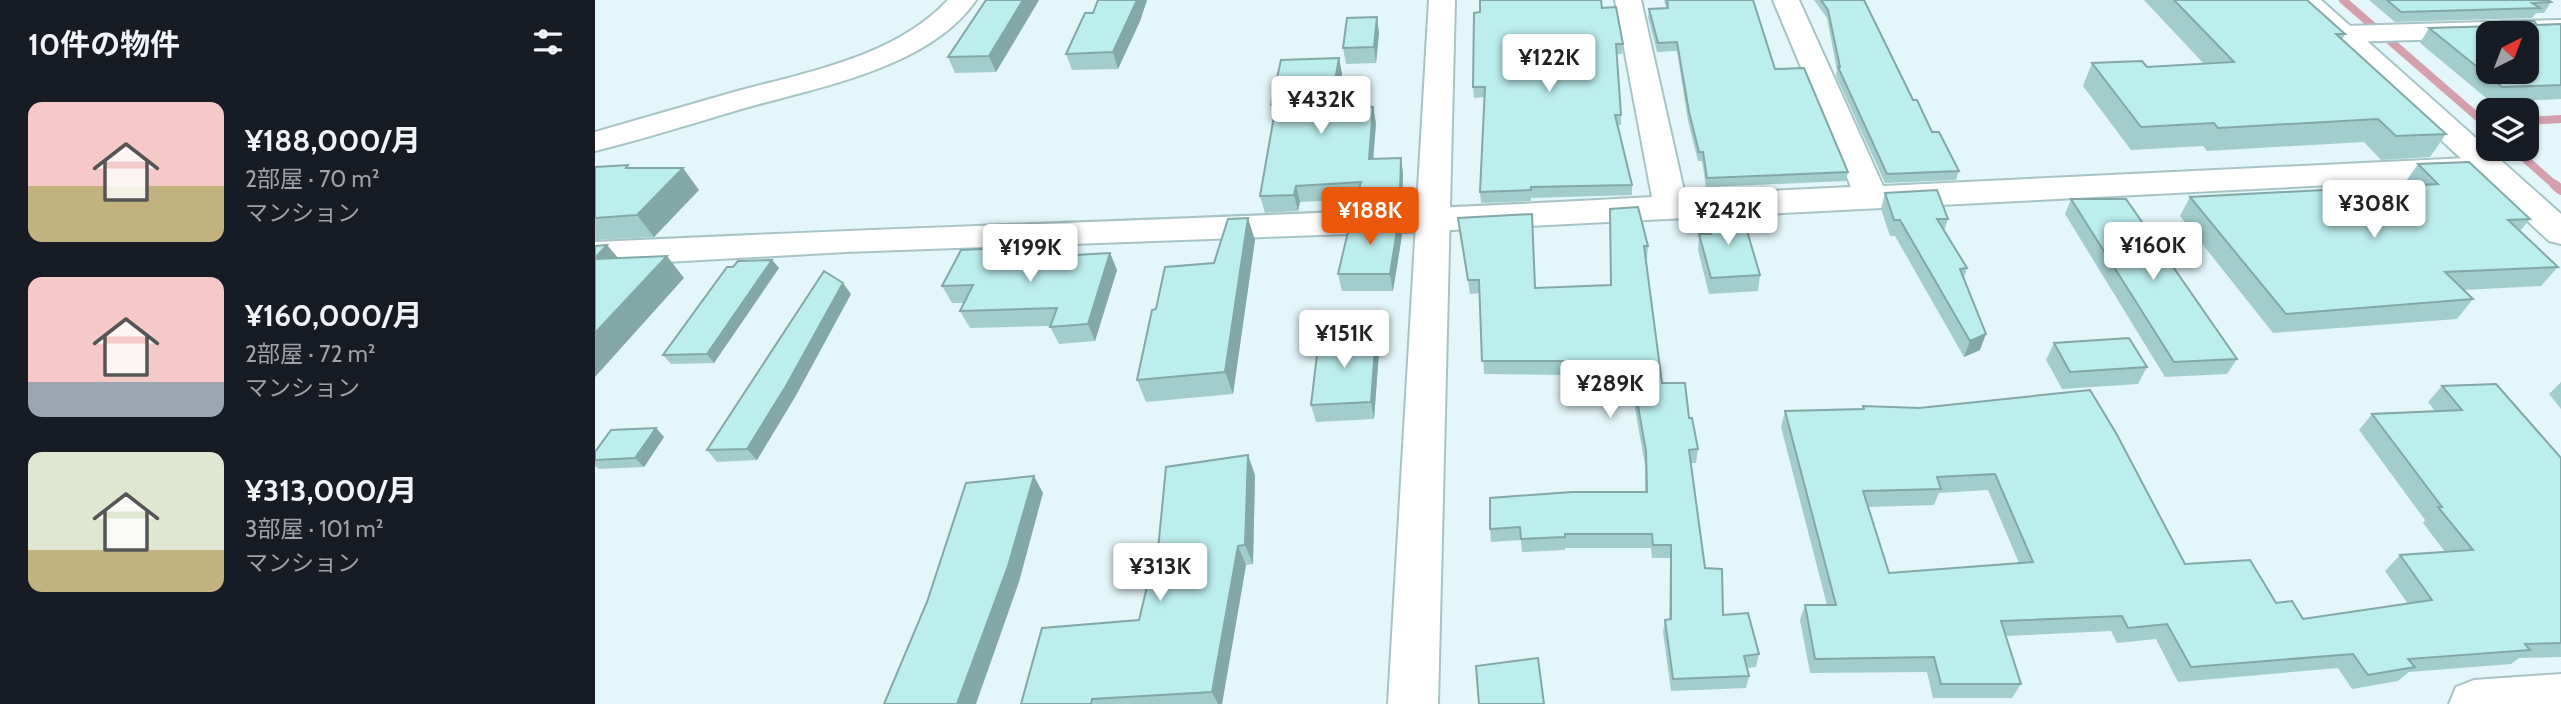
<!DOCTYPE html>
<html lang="ja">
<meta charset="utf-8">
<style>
:root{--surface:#171b24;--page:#242831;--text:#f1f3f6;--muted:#9ea1a6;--accent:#ea580c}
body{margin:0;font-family:Cabin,"Noto Sans JP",sans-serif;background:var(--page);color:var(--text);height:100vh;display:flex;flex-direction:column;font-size:26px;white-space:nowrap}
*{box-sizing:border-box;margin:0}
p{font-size:23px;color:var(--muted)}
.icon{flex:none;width:38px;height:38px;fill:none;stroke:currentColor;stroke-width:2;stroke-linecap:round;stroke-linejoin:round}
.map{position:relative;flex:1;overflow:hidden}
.drawer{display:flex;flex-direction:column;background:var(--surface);width:595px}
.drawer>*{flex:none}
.needle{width:46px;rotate:42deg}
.tools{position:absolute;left:1881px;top:21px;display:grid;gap:14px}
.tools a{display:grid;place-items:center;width:63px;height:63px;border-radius:14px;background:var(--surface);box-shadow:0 2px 5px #0004;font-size:35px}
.price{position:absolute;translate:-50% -60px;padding:0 16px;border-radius:7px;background:#fff;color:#222;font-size:23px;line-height:46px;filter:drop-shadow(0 2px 4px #0008)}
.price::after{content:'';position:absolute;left:50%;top:42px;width:21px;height:16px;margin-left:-10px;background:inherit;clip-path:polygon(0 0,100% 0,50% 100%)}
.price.active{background:var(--accent);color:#fff}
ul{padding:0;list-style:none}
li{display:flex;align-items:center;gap:21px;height:175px;padding:0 28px}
li span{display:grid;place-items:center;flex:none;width:196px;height:140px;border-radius:14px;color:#555}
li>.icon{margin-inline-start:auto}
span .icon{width:84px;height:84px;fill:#fffc;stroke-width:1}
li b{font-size:30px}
h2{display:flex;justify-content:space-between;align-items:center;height:84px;padding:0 28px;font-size:30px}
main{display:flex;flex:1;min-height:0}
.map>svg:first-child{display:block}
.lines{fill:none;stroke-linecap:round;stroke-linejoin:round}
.stream-far1{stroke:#d4a0ad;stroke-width:8}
.stream{stroke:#d4a0ad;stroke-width:10}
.minor-casing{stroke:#a6c4c5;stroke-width:4}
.tertiary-casing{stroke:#a6c4c5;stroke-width:4}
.minor{fill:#fff;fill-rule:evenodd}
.tertiary{fill:#fff;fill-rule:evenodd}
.wall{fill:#a3cdcd;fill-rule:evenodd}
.shaded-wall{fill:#84a7a7}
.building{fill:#bdeeee;stroke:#84a7a7;stroke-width:2;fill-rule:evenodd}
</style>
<main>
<section class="drawer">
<h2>10件の物件<svg class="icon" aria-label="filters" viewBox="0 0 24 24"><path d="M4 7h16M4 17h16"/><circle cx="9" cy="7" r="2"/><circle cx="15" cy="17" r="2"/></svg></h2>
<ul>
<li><span style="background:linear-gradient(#f6c9c9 60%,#c2b280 0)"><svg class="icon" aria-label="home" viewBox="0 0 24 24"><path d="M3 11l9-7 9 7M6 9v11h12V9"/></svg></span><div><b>¥188,000/月</b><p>2部屋 · 70 m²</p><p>マンション</p></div></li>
<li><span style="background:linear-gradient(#f6c9c9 75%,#9aa5b1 0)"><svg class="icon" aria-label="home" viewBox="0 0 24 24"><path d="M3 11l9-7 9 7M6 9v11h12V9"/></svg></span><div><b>¥160,000/月</b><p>2部屋 · 72 m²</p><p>マンション</p></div></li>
<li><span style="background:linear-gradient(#dfe7d0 70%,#c2b280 0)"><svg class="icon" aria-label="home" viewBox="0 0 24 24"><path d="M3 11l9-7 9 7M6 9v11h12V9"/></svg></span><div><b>¥313,000/月</b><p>3部屋 · 101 m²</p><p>マンション</p></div></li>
</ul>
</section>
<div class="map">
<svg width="1966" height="704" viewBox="0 0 1966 704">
<rect width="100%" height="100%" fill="#e3f6fa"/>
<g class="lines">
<path class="stream-far1" d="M1748,0L1894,127
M1932,121L1966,119
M1919,149L1962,187"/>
<path class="stream" d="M1960,185L1966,190"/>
<defs>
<path id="minor" d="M1020,0H1046L1090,195L1256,187L1178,0H1204L1288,186L1872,158L1883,161L1888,168L1883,175L1872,178L838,231L251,252L0,266V242C352,225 705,217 1057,197Z
M1966,20V36L1932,37V33H1894V38L1749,42L1739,40L1735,34L1739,28L1749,26Z
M1966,674V704H1854L1861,687L1879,680Z"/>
<path id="tertiary" d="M353,0H381C334,69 219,88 143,110C96,124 48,139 0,151V132C46,119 93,105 139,92C212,72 300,57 353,0Z
M834,0H860L843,704H793Z
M1697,0H1726L1966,214V244L1954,241Z"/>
</defs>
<use href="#minor" class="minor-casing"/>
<use href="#tertiary" class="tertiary-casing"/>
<use href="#minor" class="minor"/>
<use href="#tertiary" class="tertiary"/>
</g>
<path class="wall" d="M391,0H444L401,72L360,73L353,57Z
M503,0H552L545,21L523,69L477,70L471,54L498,13Z
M1069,0H1158L1180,69L1253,172L1251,181L1111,187L1107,161H1103L1093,121L1082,51L1062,52L1053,17L1054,9L1071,8Z
M1219,0H1269L1318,100L1337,132L1364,171L1361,180L1290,183L1241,76L1242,70L1232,18Z
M1549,0H1712L1750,34L1747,40L1851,134L1835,157L1786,160L1769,142L1612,151L1608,146L1536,150L1488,86L1497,63L1552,67L1609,64Z
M1774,0H1953L1956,2L1949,13H1941L1937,18L1800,22Z
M1007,8L1028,44L1027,54H1021L1026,115V125H1023L1037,185V195L936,198V201L886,203L885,192L890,97L879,98L878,87Z
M1906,21L1942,25L1966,24V99L1896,102L1825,43L1834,28L1903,26Z
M784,33L781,63L751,64L748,48Z
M744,58L747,74L741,109L781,123L778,159L806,158L808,174L807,207L766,209L765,199L705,202L703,211L670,213L665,196L679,117L676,105Z
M1823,164L1935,219L1925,231L1963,267L1946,286L1868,290L1878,299L1862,319L1678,333L1585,216L1595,197L1811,186L1809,184Z
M0,167L35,168L104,190L59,237L0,240Z
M1290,193L1353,219L1349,231L1372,268L1369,278L1385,350L1369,357L1300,236H1295L1286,209Z
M1476,199L1642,359L1632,374L1570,377L1470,214Z
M1015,209L1053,246L1052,259H1051L1067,383L1094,418L1103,449L1101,463H1096L1110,568L1128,615L1164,654L1161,667L1152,668L1154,676L1151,688L1076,691L1068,632L1070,620L1074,619L1075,558H1057L1056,548H970V550L927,552L926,540L896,542L895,529L1050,492V465L1036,386L972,389L971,375L889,374L885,293L875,294L863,218L940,288L1016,285Z
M1110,211L1145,232L1165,275L1163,291L1114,294L1103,250L1104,234H1110L1108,226Z
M807,235L798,291H747L743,274Z
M660,240L638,394L551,402L542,380L561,309L619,263Z
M515,253L522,270L500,341L464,344L455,327L456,326L375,328L365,311L370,303H357L347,286L416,264L478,262Z
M177,260L184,268L119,363L76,364L68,355L138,267Z
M256,294L200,397L162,460L122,462L112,450Z
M781,335L784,352L779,419L721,422L716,405Z
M1459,343L1552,367L1543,384L1467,389L1451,360Z
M1966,382V409L1954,394Z
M1847,386L1966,458V657L1924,658L1916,664L1814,672L1803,681L1757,689L1743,668L1583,682L1561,639L1522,643L1516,631L1411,636L1426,684L1417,698H1338L1332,672L1215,673L1205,620L1210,605H1232L1186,427L1190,411L1267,409L1268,406L1590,564L1681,603L1708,619L1813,604L1790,571L1805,555L1850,552L1828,523L1830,520L1764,430L1777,414L1840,411L1833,402ZM1393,490L1424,563L1294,573L1273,507L1339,505L1344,493Z
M61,428L69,437L49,467L4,469L0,466V452Z
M660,475L658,564L651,565L627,704H426L544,620L561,570Z"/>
<path class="shaded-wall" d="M428,0H444L401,72L394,56Z
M542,0H552L545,21L523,69L518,52Z
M782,17L784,33L781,63L779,47Z
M744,58L747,74L738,125L735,109Z
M778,107L781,123L777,175L774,159Z
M806,158L808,174L807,207L805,191Z
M88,168L104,190L59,237L42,215Z
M701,186L705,202L703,211L699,195Z
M653,218L660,240L638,394L630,372Z
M804,218L807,235L798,291L795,274Z
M12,245L31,267L0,259V258Z
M408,248L417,265L401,264Z
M515,253L522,270L500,341L493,324Z
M72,256L89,278L0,377V333Z
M177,260L184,268L119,363L112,354Z
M248,283L256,294L200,397L162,460L152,449Z
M1391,334L1385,350L1369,357L1375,341Z
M781,335L784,352L779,419L776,402Z
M61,428L69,437L49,467L40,458Z
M653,455L660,475L658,564L650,545Z
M439,476L448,493L424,582L381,704H362Z
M643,546L651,565L627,704H623L617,692Z"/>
<path class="building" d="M391,0H428L394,56L353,57Z
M503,0H542L518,52L471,54L490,13H498Z
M885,0H1006L1007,8L1021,7L1028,44H1021L1026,115H1020L1037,185L936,187V190L885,192L890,87H878L879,13L885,12Z
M1072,0H1158L1180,69L1209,68L1253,172L1112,178L1108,152H1104L1094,112L1082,42L1063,43L1054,9L1073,8Z
M1226,0H1269L1318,100H1322L1337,132H1344L1364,171L1292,174L1243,67H1245L1233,10Z
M1579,0H1712L1750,34H1741L1851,134L1801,136L1783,119L1623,128L1619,123L1546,127L1497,63L1547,61L1552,67L1639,62Z
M1792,0H1953L1956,2L1937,3L1945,8L1806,12Z
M782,17L779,47L748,48L752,18Z
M1906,21H1939L1942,25L1966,24V85L1907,87L1834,28L1904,26ZM1894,33H1932V72H1894Z
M744,58L735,109L778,107L774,159L806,158L805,191L763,192L766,182L701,186L699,195L665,196L681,105H676L686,60Z
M1874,162L1935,219L1913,220L1963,267L1850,272L1878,299L1691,314L1595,197L1843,184L1823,164Z
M33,165L31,168H88L42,215L0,218V167Z
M1342,190L1353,219H1342L1372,268L1365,269L1391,334L1375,341L1305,220H1299L1290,193Z
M1476,199H1531L1642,359L1579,362Z
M1043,207L1053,246H1049L1067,383H1090L1094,418H1097L1103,449L1094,450L1110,568L1127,569L1128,615L1153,613L1164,654L1149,656L1154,676L1078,679L1070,620L1076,619V545H1058L1057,534H970V537L926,539L925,527L895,529V498L977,492H1052L1051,451L1037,372L972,375L970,361H887L884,280H873L863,218L937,214L940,288L1016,285L1015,209Z
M1139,210L1145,232L1152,231L1165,275L1116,278L1104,234H1116L1110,211Z
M653,218L630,372L542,380L557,310L561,309L570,267L619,263L633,219Z
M804,218L795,274H743L756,219Z
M12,245L0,258V246Z
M408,248L401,264L478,262L480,255L515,253L493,324L455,327L462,308L365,311L378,285L347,286L366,250Z
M72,256L0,333V259Z
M177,260L112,354L68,355L132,267H138L143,261Z
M229,271L248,283L191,386L152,449L112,450Z
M781,335L776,402L716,405L724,338Z
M1534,338L1552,367L1475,372L1459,343Z
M1901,384L1966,458V643L1930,644L1935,650L1813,659L1820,667L1773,675L1758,654L1596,667L1572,624L1533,628L1527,616L1406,621L1426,684H1346L1339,657L1220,659L1210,605H1241L1190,411L1269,409L1268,406L1324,408L1495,390L1521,433L1590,564L1655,560L1681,603L1697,601L1708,619L1837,600L1805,555L1878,550L1843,507H1847L1777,414L1867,410L1847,386ZM1400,474L1438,562L1294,573L1268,491L1346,489L1342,477Z
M61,428L40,458L0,460V452L16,430Z
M653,455L650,545L643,546L617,692L497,699L496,704H426L447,628L544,620L556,570H561L571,467Z
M439,476L413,566L362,704H289L332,602L371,483Z
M943,658L949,704H884L881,666Z"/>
</svg>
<div class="tools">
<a><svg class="needle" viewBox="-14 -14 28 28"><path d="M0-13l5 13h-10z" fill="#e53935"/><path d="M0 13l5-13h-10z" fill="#9ea1a6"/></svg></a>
<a><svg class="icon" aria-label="layers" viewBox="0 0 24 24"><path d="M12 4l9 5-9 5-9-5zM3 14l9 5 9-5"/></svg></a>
</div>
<b class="price" style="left:954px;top:94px">¥122K</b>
<b class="price" style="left:726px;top:136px">¥432K</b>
<b class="price" style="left:1779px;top:240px">¥308K</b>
<b class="price active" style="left:775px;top:247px">¥188K</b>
<b class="price" style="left:1133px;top:247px">¥242K</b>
<b class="price" style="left:1558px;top:282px">¥160K</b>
<b class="price" style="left:435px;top:284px">¥199K</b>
<b class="price" style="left:749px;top:370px">¥151K</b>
<b class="price" style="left:1015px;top:420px">¥289K</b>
<b class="price" style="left:565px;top:603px">¥313K</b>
</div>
</main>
